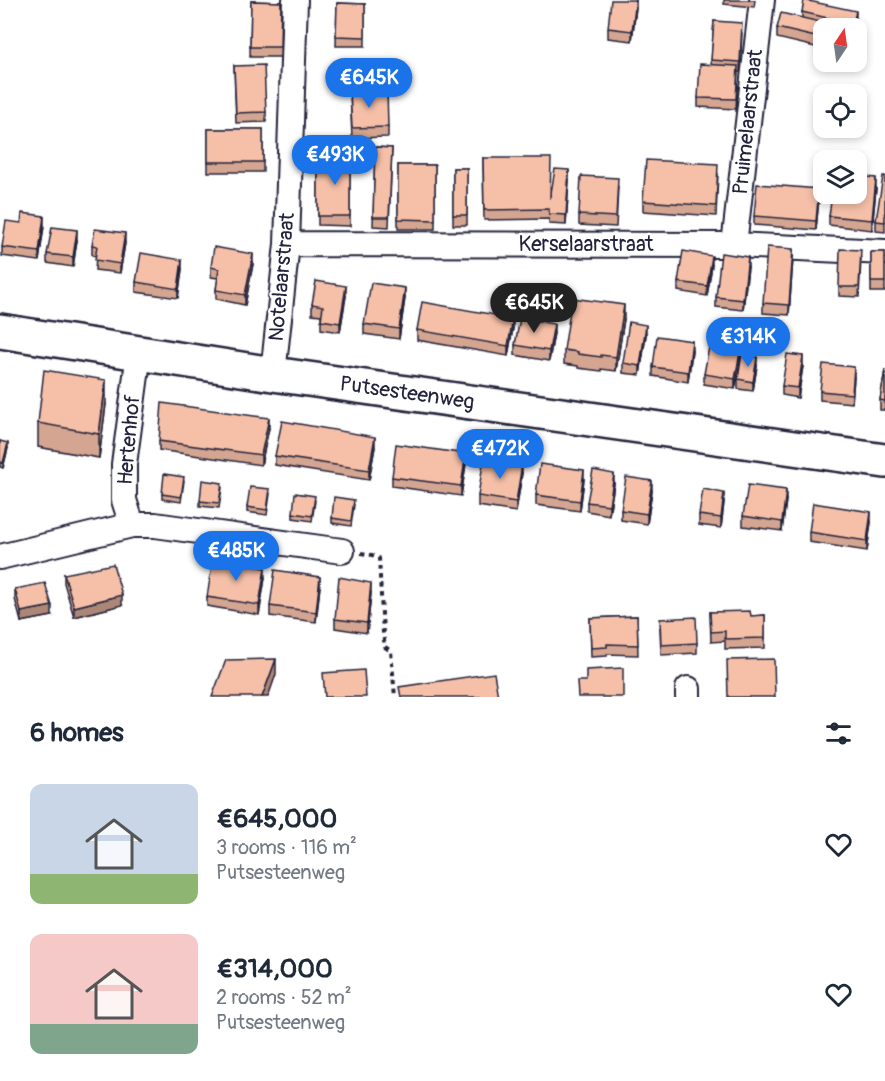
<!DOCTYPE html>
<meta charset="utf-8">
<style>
:root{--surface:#fff;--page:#f6f6f7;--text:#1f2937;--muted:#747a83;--accent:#1a73e8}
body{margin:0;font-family:Pangolin,sans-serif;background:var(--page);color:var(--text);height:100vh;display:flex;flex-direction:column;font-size:22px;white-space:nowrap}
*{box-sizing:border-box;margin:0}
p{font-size:20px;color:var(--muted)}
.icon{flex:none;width:33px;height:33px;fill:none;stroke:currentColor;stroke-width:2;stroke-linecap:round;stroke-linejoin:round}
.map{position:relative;height:697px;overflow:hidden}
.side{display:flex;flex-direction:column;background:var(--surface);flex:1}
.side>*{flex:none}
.needle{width:39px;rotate:13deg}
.controls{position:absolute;left:813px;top:18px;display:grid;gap:12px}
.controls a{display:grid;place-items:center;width:54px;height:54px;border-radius:12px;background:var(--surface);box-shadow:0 3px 9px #0003;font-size:30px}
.price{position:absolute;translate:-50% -51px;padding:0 14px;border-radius:21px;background:var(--accent);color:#fff;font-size:20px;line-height:39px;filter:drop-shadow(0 2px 3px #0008)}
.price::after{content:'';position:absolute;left:50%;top:36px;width:18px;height:14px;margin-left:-9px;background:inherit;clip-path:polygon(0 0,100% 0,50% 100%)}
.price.current{background:#222;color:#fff}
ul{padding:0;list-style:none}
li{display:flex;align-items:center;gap:18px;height:150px;padding:0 30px}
li span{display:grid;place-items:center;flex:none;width:168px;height:120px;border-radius:12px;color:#555}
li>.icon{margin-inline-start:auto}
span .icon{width:72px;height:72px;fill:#fffc;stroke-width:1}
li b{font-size:26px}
h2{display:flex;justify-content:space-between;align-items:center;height:72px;padding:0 30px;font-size:26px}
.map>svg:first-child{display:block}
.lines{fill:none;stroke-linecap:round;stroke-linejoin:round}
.minor-casing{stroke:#22223b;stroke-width:28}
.secondary-casing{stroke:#22223b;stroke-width:38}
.path{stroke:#22223b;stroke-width:4;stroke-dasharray:4.5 4.5;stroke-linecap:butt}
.minor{stroke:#fff;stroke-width:24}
.secondary{stroke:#fff;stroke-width:33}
.wall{fill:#d4a590;stroke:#22223b;stroke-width:1.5}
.shaded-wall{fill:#ac8676;stroke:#22223b;stroke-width:1.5}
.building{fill:#f6c0a8;stroke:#22223b;stroke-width:1.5}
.labels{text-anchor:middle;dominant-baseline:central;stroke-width:4.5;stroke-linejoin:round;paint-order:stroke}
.street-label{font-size:21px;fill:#22223b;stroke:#fff}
</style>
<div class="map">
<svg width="885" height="697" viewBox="0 0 885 697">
<rect width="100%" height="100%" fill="#fff"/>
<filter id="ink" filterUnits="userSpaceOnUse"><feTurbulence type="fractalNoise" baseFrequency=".0167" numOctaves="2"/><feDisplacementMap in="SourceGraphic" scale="12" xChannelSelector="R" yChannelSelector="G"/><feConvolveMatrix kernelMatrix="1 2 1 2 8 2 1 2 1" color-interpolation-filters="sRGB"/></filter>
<g filter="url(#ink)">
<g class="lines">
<defs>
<path id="minor" d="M287,244L734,245L885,252
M734,245L762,0
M273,374L287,244L295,0
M132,525L124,500V464L139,353
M0,557L132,525H155L342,551
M688,689V697"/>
<path id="secondary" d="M0,331L273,374L885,461"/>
</defs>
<use href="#minor" class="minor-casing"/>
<use href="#secondary" class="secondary-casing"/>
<path class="path" d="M361,553L372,555L379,558L383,633L385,647L391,651L395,697"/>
<use href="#minor" class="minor"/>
<use href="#secondary" class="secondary"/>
</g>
<path class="wall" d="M724,0H755L754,7L724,4Z
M251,1L281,2L280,57H250Z
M337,3L365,4V46H336Z
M636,7L632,41L608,38V28Z
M802,12L856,21L854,28H824V49L777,38V28L802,18Z
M714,21L742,33L740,72H738L736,109L698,107V98L711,65Z
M234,66L266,112V122L236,123Z
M350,92L388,127V137L352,138Z
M208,129H263V172H208Z
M375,147L392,148L389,227L373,226Z
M350,148V226L318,225V166H334Z
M483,158L550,196L569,180L566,225L549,224V219L484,220Z
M398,165H435V229H398Z
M453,168H467V225H453Z
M718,174L716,216L643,211V201Z
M885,176V232L876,231V221Z
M618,187L616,227L579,225V215Z
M876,188L872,230L829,225V216Z
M819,198L816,230L754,225V216Z
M44,226L39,261L2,256V247Z
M77,240L73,267L47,263V254Z
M125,243L120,273L95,270L96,256L92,255V245Z
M871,252H885V292H871Z
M793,258L789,315L763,313V303Z
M861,259L859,297L839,296V287Z
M253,264L245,305L216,299V290L218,278L211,277V267Z
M712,265L707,296L678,291V282Z
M748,267L743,310L716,307V297Z
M182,269L178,298L136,292V282Z
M346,296L340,332L321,329V315L312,314V304Z
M405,298L399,339L364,334V324Z
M624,319L616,371L601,369V371L578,368V366L564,364V350Z
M513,328L508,356L417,340V330Z
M554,333L549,361L515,355V345Z
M646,335L640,375L623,373V363Z
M692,351L688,382L653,376V367Z
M740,363L735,389L704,384V374Z
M757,366L753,391L738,389V379Z
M803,366L798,398L782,395V386Z
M885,370V410H880V400Z
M854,377L852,403L820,400V391Z
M106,404L99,458L38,447V423Z
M269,428L261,465L159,450V441Z
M0,441L8,448L3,468L0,467Z
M375,447L369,480L275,465V456Z
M466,464L461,496L392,486V477Z
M522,473L516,512L478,506V496Z
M584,479L580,511L536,505V495Z
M184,481L181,502L162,499V494Z
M614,484L609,515L587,511V502Z
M222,488L219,508L200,506V501Z
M652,491L647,524L621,520V510Z
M270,494L267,515L247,512V507Z
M786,500L782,531L743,526V516Z
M315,501L312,521L293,518V513Z
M724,502L721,528L699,525V515Z
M354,505L351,526L332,523V518Z
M871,522L867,551L809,542V532Z
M64,574L122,605L74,617L64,583Z
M265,578L259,615L207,606V597Z
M320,586L316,622L270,616V606Z
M15,589L52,616L21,622L15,599Z
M371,593L367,633L335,628V619Z
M710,612L751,616L765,615V648L725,649V641L711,642Z
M637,616L638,655L607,654V656L591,657L590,618Z
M660,628L697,643V653L661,655Z"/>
<path class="shaded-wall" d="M636,0V7L632,41V31Z
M856,11V21L854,28H853Z
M569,170V180L566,225V215Z
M876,178V188L872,230V220Z
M819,189V198L816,230V221Z
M44,216V226L39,261V252Z
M77,230V240L73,267V257Z
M125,233V243L120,273V264Z
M793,249V258L789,315V305Z
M253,254V264L245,305V295Z
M712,256V265L707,296V286Z
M748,257V267L743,310V300Z
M182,260V269L178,298V289Z
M346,286V296L340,332V323Z
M405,288V298L399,339V329Z
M624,305V319L616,371V357Z
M513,318V328L508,356V346Z
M554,324V333L549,361V351Z
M646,325V335L640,375V366Z
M692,341V351L688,382V372Z
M740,353V363L735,389V379Z
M803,356V366L798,398V388Z
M757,357V366L753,391V382Z
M854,367V377L852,403V394Z
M106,380V404L99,458V434Z
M269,418V428L261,465V455Z
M375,437V447L369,480V470Z
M8,443V448L3,468V463Z
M466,454V464L461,496V486Z
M522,464V473L516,512V502Z
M584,470V479L580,511V501Z
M614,474V484L609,515V505Z
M652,481V491L647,524V514Z
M786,490V500L782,531V522Z
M724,493V502L721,528V518Z
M871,512V522L867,551V541Z
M265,568V578L259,615V605Z
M320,577V586L316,622V612Z
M371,583V593L367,633V623Z
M122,595V605L74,617V607Z
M52,606V616L21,622V612Z
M276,659V674L268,697H262Z"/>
<path class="building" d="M611,0H636L632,31L608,28Z
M804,0L856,11L853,24L802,12Z
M251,1L281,2L280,47H250Z
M337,3L365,4V37L336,36Z
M781,13L842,27V28H824V39L777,28Z
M714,21L742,23L740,62L711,60Z
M700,64L738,66L736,99L698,98Z
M264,65L266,112L236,113L234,66Z
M387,90L388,127L352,128L350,92Z
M208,129H263V162H208Z
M375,147L392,148L389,217H373Z
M334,148H350V216H318V166H334Z
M483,158H551L550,199L555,169L569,170L566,215L549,214V209L484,210Z
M646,160L718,164L716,206L643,201Z
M398,165H435V220L398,219Z
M453,168H467V215H453Z
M581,176L618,178L616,217L579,215Z
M856,176L876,178L872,220L829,216L832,194H856Z
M883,176H885V222L876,221Z
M757,184L819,189L816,221L754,216Z
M22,213L44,216L39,252L2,247L6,221L21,223Z
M52,227L77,230L73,257L47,254Z
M95,229L125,233L120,264L95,260L97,246L92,245Z
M214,247L253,254L245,295L216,290L219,269L211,267Z
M767,247L793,249L789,305L763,303Z
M840,249L861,250L859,287H839Z
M683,251L712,256L707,286L678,282Z
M871,252H885V282H871Z
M141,253L182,260L178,289L136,282Z
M721,253L748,257L743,300L716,297Z
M316,281L346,286L340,323L321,320L323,306L312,304Z
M371,283L405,288L399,329L364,324Z
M572,298L624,305L616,357L601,355V357L578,354V352L564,350Z
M422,302L513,318L508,346L417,330Z
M520,318L554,324L549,351L515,345Z
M629,322L646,325L640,366L623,363Z
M657,336L692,341L688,372L653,367Z
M709,347L740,353L735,379L704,374Z
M742,354L757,357L753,382L738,379Z
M787,354L803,356L798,388L782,386Z
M823,364L854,367L852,394L820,391Z
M44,370L106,380L99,434L38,423Z
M885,370V401L880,400Z
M162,403L269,418L261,455L159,441Z
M282,421L375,437L369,470L275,456Z
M0,441L8,443L3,463L0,462Z
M396,444L466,454L461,486L392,477Z
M484,457L522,464L516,502L478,496Z
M540,464L584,470L580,501L536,495Z
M593,470L614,474L609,505L587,502Z
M164,474L184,477L181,497L162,494Z
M626,477L652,481L647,514L621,510Z
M202,480L222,483L219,503L200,501Z
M748,485L786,490L782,522L743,516Z
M250,487L270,489L267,510L247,507Z
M703,489L724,493L721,518L699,515Z
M295,493L315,496L312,516L293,513Z
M334,497L354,500L351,521L332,518Z
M813,503L871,512L867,541L809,532Z
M213,560L265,568L259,605L207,597Z
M113,564L122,595L74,607L64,574Z
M275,570L320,577L316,612L270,606Z
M339,577L371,583L367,623L335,619Z
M45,583L52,606L21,612L15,589Z
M750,611L751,616L765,615V638L725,639V631L711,632L710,612Z
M637,616L638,645L607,644V647L591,648L590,618Z
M696,617L697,643L661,645L660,619Z
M276,659L262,697H212L226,660Z
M774,659L775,697H728L727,660Z
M623,668V697H578L577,681H586V670Z
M364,670L366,697H325L323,673Z
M494,673L498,697H401L399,687Z"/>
</g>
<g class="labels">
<g class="street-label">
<text transform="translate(748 122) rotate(-84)">Pruimelaarstraat</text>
<text x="586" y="244">Kerselaarstraat</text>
<text transform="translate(282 277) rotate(-85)">Notelaarstraat</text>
<text transform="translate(407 393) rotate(8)">Putsesteenweg</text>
<text transform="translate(129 440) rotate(-85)">Hertenhof</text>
</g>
</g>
</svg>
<div class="controls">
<a><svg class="needle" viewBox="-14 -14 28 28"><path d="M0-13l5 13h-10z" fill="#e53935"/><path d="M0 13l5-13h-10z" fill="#747a83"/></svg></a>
<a><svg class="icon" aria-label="locate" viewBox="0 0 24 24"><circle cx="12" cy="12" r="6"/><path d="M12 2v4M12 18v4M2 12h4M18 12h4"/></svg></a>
<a><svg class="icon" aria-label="layers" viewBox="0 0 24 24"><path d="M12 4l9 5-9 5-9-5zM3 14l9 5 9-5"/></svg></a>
</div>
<b class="price" style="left:369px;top:109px">€645K</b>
<b class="price" style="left:335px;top:186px">€493K</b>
<b class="price current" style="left:534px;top:334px">€645K</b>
<b class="price" style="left:748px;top:368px">€314K</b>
<b class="price" style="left:500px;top:480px">€472K</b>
<b class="price" style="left:236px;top:582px">€485K</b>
</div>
<section class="side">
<h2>6 homes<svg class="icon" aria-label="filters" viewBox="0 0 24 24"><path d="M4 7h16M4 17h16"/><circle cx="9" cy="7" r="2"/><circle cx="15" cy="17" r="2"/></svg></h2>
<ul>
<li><span style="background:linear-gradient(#c9d6e8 75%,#8fb573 0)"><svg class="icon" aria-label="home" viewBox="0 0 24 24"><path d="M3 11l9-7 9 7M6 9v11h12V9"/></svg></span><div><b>€645,000</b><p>3 rooms · 116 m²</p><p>Putsesteenweg</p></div><svg class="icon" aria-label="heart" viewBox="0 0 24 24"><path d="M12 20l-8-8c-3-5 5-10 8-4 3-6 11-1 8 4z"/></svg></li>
<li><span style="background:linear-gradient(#f6c9c9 75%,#7fa58c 0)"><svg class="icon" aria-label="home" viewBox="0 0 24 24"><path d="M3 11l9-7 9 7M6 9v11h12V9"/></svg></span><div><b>€314,000</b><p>2 rooms · 52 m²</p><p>Putsesteenweg</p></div><svg class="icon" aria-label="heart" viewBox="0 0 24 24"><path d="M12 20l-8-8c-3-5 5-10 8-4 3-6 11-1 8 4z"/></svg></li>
</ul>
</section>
